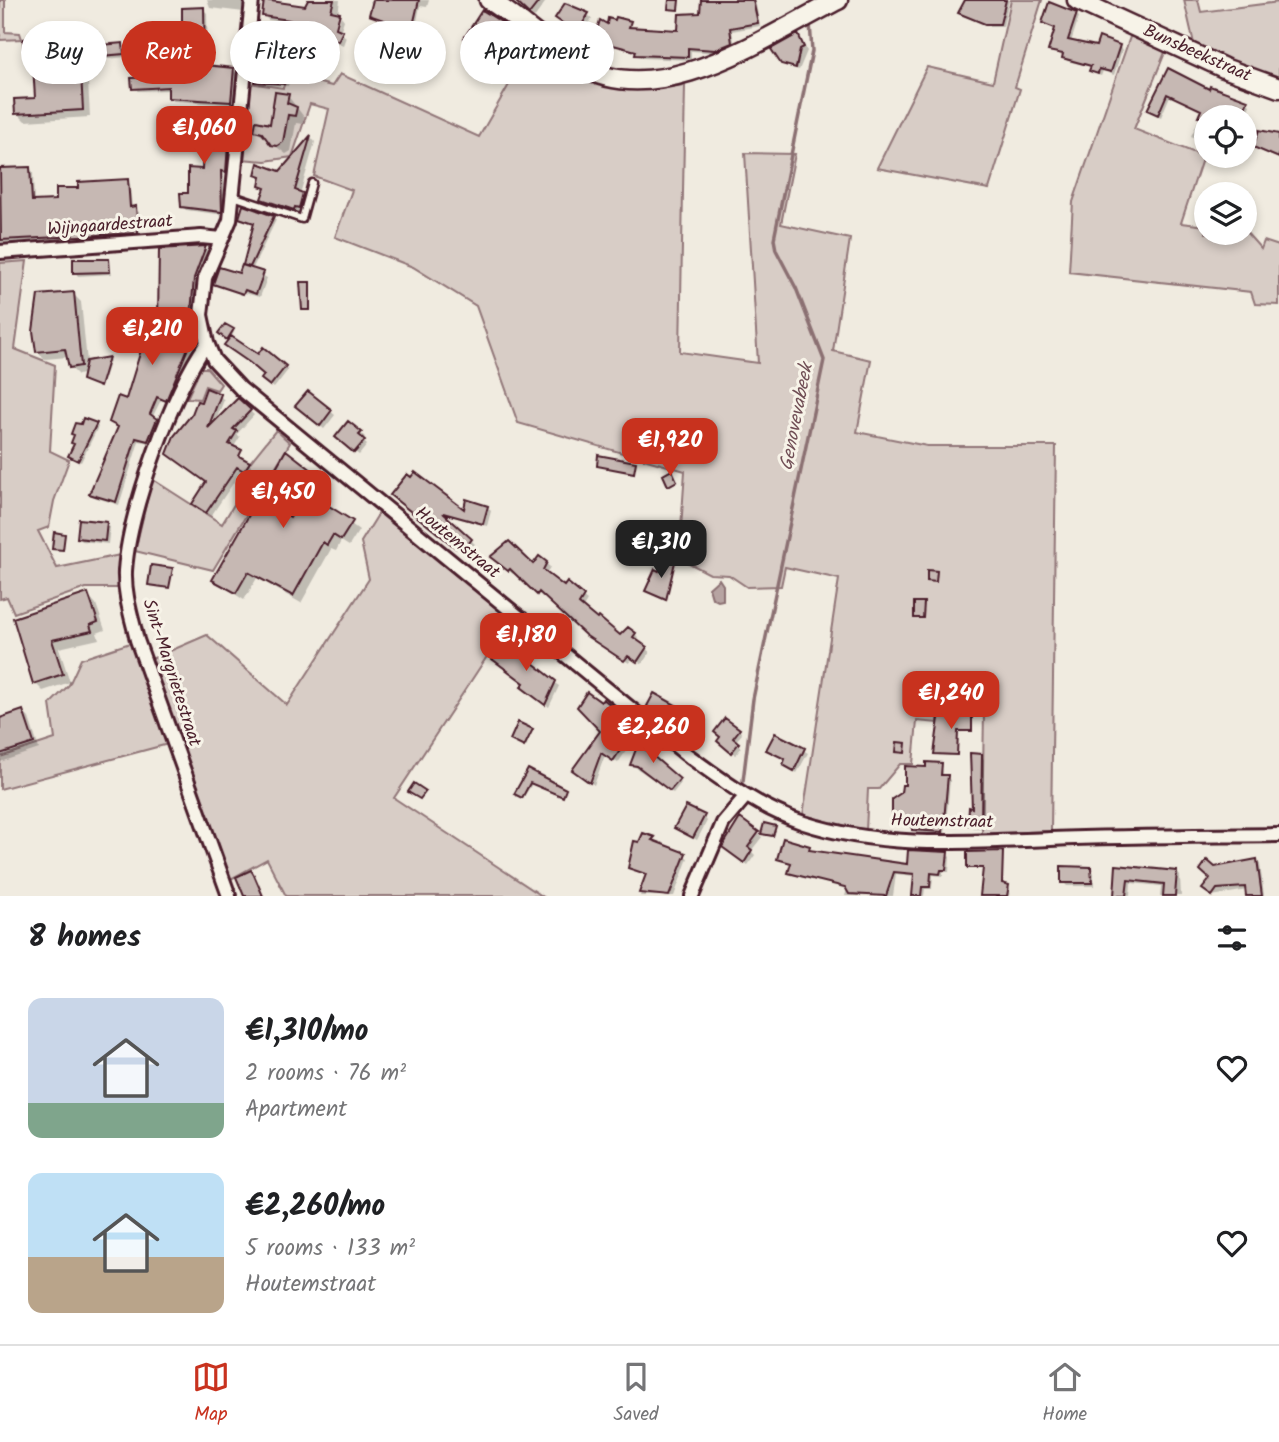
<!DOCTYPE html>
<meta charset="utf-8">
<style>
:root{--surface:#fff;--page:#f2f2f2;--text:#202124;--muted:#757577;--line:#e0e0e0;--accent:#c8321e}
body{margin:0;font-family:Kalam,sans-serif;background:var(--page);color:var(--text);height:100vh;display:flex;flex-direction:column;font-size:26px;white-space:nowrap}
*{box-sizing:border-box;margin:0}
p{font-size:23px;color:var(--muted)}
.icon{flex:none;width:38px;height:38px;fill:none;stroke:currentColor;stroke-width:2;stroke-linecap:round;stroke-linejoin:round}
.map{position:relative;height:896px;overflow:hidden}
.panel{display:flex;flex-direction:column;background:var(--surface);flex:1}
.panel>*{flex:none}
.hud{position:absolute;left:21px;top:21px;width:700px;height:63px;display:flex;gap:14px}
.fabs{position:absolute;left:1194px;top:105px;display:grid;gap:14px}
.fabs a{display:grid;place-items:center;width:63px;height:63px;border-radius:50%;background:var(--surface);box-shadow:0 4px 10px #0003;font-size:35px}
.price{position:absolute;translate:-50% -60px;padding:0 16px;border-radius:14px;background:var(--accent);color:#fff;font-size:23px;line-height:46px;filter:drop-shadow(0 2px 4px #0008)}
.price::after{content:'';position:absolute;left:50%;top:42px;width:21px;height:16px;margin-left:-10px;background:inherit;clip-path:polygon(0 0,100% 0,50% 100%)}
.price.on{background:#222;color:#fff}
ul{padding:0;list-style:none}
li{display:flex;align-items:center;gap:21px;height:175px;padding:0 28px}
li span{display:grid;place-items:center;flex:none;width:196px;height:140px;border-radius:14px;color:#555}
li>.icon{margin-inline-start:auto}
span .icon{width:84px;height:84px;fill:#fffc;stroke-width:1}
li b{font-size:30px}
h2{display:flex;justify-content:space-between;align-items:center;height:84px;padding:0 28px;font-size:30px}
.tag{padding:0 24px;border-radius:32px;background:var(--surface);box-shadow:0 4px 10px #0003;font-size:24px;line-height:63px}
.tag.on{background:var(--accent);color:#fff}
.menu{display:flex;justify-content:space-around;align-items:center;height:98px;border-top:2px solid var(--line);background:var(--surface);font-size:19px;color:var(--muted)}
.menu a{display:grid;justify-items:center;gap:4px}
.menu .on{color:var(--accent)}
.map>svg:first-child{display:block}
.green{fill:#d8cdc6;stroke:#917678;stroke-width:2}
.water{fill:#b7a4a2;stroke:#8b6f72;stroke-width:2}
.shadow{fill:#0003;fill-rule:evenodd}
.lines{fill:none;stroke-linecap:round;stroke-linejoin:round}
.stream{stroke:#8b6f72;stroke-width:3.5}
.building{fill:#c6b8b3;stroke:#4a1f2b;stroke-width:2;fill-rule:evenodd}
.lane-casing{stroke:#4a1f2b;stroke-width:11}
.street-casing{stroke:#4a1f2b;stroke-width:18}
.secondary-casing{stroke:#4a1f2b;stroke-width:23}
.lane{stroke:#f7f3e8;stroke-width:6}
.street{stroke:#f7f3e8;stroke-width:12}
.secondary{stroke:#f7f3e8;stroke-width:18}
.labels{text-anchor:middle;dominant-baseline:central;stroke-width:6;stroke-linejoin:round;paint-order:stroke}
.street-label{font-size:18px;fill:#4a1f2b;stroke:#f7f3e8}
.water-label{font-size:19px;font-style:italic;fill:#704e55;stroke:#f7f3e8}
</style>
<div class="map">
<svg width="1279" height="896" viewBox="0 0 1279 896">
<rect width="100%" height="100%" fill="#f0ebe0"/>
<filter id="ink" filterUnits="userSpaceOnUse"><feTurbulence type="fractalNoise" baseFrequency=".0143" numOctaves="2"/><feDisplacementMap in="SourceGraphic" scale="14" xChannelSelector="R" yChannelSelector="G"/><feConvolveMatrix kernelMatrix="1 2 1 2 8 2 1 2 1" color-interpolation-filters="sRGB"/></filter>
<g filter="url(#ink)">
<path class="green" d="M0,0H5V32L20,33L22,39L0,40Z
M1011,0H1042L1015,87L1020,89L989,189L877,168L927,67L993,82Z
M1184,0H1198L1201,12L1279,2V81L1195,48Z
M1131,34L1166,50L1134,129L1203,156L1181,223L1206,226V233L1246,232L1261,249L1264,241L1279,246V305L1255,304L1251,292L1069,272L1073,202Z
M533,43C590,86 613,93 685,85L680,352L758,363L745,153L795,154L781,224L850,239L833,351L871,360L857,432L927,446H1056L1051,831L982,834L984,711L939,710L938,723L917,721L913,764H900L879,789H868L866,831L803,815L839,579L785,567L781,586L747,587L729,575L710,574L679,558L685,471L518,423L476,306L413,267L335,237L352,190L314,176L329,109L310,104L292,157L265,161L242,159L249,83L283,88L288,75L332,86L340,74L479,137Z
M27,261L15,349L55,365L50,451L69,460L54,501L49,527L38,531L57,568L120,555L119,588H86L14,613L7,597L0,599V263Z
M201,368H207L221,384L217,390L205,386L200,399L187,398Z
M276,430L290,443L213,570L135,551L152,479L222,524L251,477L243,471Z
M379,513L511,620L394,798L542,896H286L267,859L229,880L149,660L207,635L287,705L369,579L361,542Z
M130,643L168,744L0,789V757L55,739L50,704L69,685L81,659Z"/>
<path class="water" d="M719,579L723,585V600L718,601L712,598L709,588Z"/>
<path class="shadow" d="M207,0H245L244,12L210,8Z
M310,0H340L335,37L341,16L344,20L340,32L346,37L343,45L296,24L268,20L264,15L307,8Z
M370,0H429L427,7L420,6L415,32L374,17Z
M522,0H547L534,18L519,5Z
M702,0H755L760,26L732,31L735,46L719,53L691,51V60L641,58L637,53L596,39L608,27L630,22L633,29L680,32L701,14Z
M967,0H1009L1003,26H989L963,16L960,13Z
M568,2L592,18L581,35L557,18Z
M203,9L207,13L208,67L233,70L237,74L234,105L173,101L169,90L138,91L134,88L178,77V56L170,52L184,29Z
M1076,14L1079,17L1071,42L1097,49L1119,46L1122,50L1114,75L1103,71L1101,76L1094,73L1092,67L1067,61L1065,56L1050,50L1057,29L1044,22Z
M505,27L509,30L506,35L522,46L515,57L498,48L493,56L469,41Z
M798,36L807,51L799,70L782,63Z
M78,37L86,45L90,117L25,121L17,113L37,100L33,56L25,48Z
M291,43L295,47L293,58L262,54L258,50Z
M122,45L127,57L107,59L103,55Z
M1169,71L1209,92L1247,102L1250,105L1244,120V117H1206V143L1191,136L1203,111L1170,96L1161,117L1153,113L1149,110Z
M288,72L291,76L288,86L260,85L256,81Z
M288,96L304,117L303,124L296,123L291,151L286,154L256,131L271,126Z
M201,123L204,131L228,133L232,137L229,174H224L225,215L186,210L182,206L203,170L205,148L171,149L168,145Z
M311,137L315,142L300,194L308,200L305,212L301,211L299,215L269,204L263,199L266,191L261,186L262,180L257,175L280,173Z
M29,168L33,172L34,203L58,202L80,189L127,181L130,184L132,209L139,212L140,236L0,245V170Z
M273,217L276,220L252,270L267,278L260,297L217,286L215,284L250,270L245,264L255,224L245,220Z
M205,248L208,251L197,282L191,352L169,403L161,400L152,418L160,424L151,443L139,441L119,505L94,497L91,494L119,428L111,422L165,351L166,324L160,321Z
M108,261L112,274L78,276L75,272Z
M73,294L81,302L87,362L110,360L101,387L85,381L83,374L78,375L70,367L68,357L45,359L37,351Z
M226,326L234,332L231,338L258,356L264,349L288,370L274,388L264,379L266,375L220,333Z
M308,393L335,415L324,429L301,410Z
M220,396L224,400L215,423L238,400L254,415L237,434L240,437L233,448L253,468L249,474L242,470L211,516L199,508L208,483L173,458Z
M349,423L365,437L362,440L367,445L359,455L341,441Z
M96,424L98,427L81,462L73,459L70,456Z
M287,453L332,490L325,500L329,508L359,530L349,546L341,541L336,551L331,549L301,603L257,578L244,600L214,580ZM296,479L310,490L291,519L278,512Z
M396,498L465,512L487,507L491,511L487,526L442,514L475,544L469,551L463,546L460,550Z
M106,524L110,527L108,544L82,541L79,537Z
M540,558L550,567L546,574L564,589L567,585L587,601L582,609L620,637L635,634L639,638L636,642L650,652L642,664L632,658L629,663L591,638L544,594L542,597L515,571L513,574L496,561L533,566Z
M674,563L667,600L648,592L660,573Z
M88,595L96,604L105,630L97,633L99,639L59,648L70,682L43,691L35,683L15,620Z
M555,683L559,686L549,707L527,690Z
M603,701L640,730L618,763L605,755L594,785L578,774L603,730Z
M649,705L682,710L694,723L680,736Z
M23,712L29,718L39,749L0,762V720Z
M972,714V732L958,731V756L937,755L936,732Z
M739,730L742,734L735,742L741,748L736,755L723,745Z
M532,731L526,747L513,741Z
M643,734L653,742L647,753L681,783L673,793L632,765Z
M776,735L808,753L797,773L785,765L786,760L768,750Z
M981,755L984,759V828H973L970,825Z
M941,764L944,777L950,780L945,835L917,832L914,824L897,823L894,820L903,794L927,769Z
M528,772L565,791L564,797L532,784L523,798L517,794Z
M704,817L707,821L697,840L677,828Z
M741,820L762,837L751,851L755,855L748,865L728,851Z
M644,835L688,858L674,896H640L647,875L630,867Z
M809,847L812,852L908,866L947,854L950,857L949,872H943V876L933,875L932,889H925L924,896H914L916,876L896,874L893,896H845L847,889L793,875L790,872L793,864L779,859Z
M1002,853L1003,885L1010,888L1009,896H982L984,869L969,867Z
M1256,861L1260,864L1264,896H1248L1247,890L1212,896L1204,889L1213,879L1215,868Z
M1118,866L1177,872L1180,876L1181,896H1160L1161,886L1131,883L1130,896H1115Z
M1091,869L1094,873V886H1067L1063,882Z"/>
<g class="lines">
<path class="stream" d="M743,781L753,699L824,360L796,288L776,250L774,239L812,51L810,23"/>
</g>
<path class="building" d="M264,0L305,6L308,0H334L331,11L340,13L336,28L343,31L338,41L289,20L262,16Z
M373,0H419L412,30L369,15Z
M514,0H540L529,14Z
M669,0H679L678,10L668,9Z
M701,0H753L758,23L730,28L732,43L715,50L688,48V57L635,55L636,51L594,40L600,20L607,24L608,18L615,20L616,17L631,21L629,27L678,30L679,14L700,13Z
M965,0H1006L1000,24H985L958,13Z
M1049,2L1077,13L1068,40L1096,46L1099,37L1120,45L1111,72L1099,69L1098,74L1089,71L1091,66L1062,58L1063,54L1048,51L1055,28L1042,23Z
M565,3L589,13L577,33L555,18Z
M204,7L205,65L234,68L231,102L168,98V87L132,89L131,78L177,76L176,53H168V40H176V27H182V8Z
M482,10L506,25L503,31L519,41L511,55L494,45L489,54L464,38Z
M798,34L804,47L800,49L796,68L781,64L771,49Z
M79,35L83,110L15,114L14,99L35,98L32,48H23V39Z
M258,38L292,42L290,55L256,51Z
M123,43L124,54L102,56L101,45Z
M1168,68L1209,89L1210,86L1248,100L1242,117H1198L1201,110L1167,94L1158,115L1147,110Z
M255,69L288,71L284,84L255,82Z
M292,71L321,72L318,82L291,75Z
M275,92L289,94L287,103L297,107L295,116L288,115L283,142L277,146L271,145L262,133L254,131L256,121L270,124Z
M201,121L202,129L229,131L226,172L221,171L222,212L181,207L180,193H188V168L202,169L203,146H166V136H182V122Z
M1259,130L1279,134V158L1253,147Z
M311,135L295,190L303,193L299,208L295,207L294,210L261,199L265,188L259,186L261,177L255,175L258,163L280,171Z
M30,167L32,201L56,200V188H78V182L128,179L130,207L136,206L138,233L1,240L0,168Z
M243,205L274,216L250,267L243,265L254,223L239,218Z
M206,246L194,278L188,348L166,401L157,397L150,414L157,419L148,441L136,438L116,502L89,494L118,427L109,422L118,396L126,399L141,350L150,351L152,344L164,349V322L158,321L159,249Z
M73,259H109L110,272L73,273Z
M242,265L264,272L256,294L245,290L243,294L213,284L219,267L239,273Z
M300,282H310V310H302Z
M74,292L81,366L69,368L65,349L36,352L33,331L38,295Z
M225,324L234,329L227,340L218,333Z
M231,336L258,354L263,347L286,366L270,386L261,379L264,375L250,363L224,345Z
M109,357L100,387L82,380L86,361Z
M206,388L221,394L208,428L238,398L251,410L233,429L237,431L229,444L242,450L239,456L250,462L244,471L237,467L206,513L192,504L206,482L167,454L174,436L192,414L197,401L201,402Z
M308,391L332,410L320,426L295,406Z
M83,418L97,423L78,461L68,456L74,444L71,443L74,435L71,434L75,423L81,424Z
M348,421L362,432L359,435L365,440L354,453L335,437Z
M286,450L326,481L318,492L324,497L321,501L353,521L341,540L333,535L327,545L323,542L293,596L248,572L236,593L212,580ZM288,473L308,489L290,517L269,505Z
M598,455L636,462L634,473L597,466Z
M672,470L677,481L668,486L663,475Z
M415,472L464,509L466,499L488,506L483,524L443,513L472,539L464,549L459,544L456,548L390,495L407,474L411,477Z
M79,519L107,522L105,541L77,538Z
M54,532L65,534L63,550L52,549Z
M509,541L533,564L539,556L547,562L543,570L564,586L567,582L584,596L579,604L597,619L599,617L620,635L628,627L636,633L633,637L647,647L637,662L628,656L624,661L585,635L539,592L537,595L510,569L508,571L490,557Z
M664,557L675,562L666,600L645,591L655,569L659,571Z
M151,565L173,568L169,588L148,585Z
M927,570L937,571L936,582L927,581Z
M88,593L98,622L90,625L92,631L52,640L63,674L33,684L13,618Z
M914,602H924L923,618H914Z
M506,642L556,681L545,705L521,687L524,683L492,659Z
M587,692L601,702L603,699L637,725L613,761L601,753L590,783L572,770L600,731L577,707Z
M654,693L683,709L691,718L675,734L647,706Z
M23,710L34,743L0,754V718Z
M940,711L972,712V731H958L957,755L934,754Z
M725,718L740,729L733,738L739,743L731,753L717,741L720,737L714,732Z
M518,722L533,729L524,747L510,740Z
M643,731L651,738L646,750L680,779L670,791L637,766L630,765Z
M775,733L805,748L794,771L783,765L785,759L766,750Z
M897,742L906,743L905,753L896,752Z
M970,753L982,754L981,825H968L969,807L972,808Z
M926,762L942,763L941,775H948L943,832L912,830V822L892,821V799L901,793L902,785H905V766L926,767Z
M528,769L566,789L563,797L530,783L522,798L514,794Z
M414,783L426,791L420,799L408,792Z
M686,806L705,815L693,838L674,828Z
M740,818L759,832L748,847L752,850L744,863L722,847Z
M764,823L776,826L773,836L761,834Z
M643,833L655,837L652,840L686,853L669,896L639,893L646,874L628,868L634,841L639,842Z
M783,838L810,846L809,850L907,864L908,850L948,852L946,870H941L940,874L931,873L930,887H922L921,896H912L914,874L894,872L886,896L849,894L845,887L788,873L791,863L777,859Z
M1003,851L1002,883L1009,885L1007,896H980L983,868H967V852Z
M1257,859L1262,896H1246L1245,887L1217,889L1212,896L1202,889L1210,879L1200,870L1207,860L1215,867Z
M1116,865L1177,871L1175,896H1163L1164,884L1128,880L1126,896H1114Z
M1061,866L1091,867L1092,883H1061Z
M251,870L254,875L263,896H244L236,877Z"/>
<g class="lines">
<defs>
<path id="lane" d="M233,196L302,219L312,183"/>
<path id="street" d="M252,0L230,220L205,278L201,315L207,343L214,360L241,389L686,754C723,781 759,808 804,823C883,849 969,842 1051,839C1127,836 1203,836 1279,835
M0,252L201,237L222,239
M207,343C172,393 129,511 125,571C124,595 132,618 137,640L229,896
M692,896L723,823L745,797"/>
<path id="secondary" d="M489,0C521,19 547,47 580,66C661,112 766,36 838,0
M1077,0L1224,68L1279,88"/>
</defs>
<use href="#lane" class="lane-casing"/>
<use href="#street" class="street-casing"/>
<use href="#secondary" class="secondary-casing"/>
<use href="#lane" class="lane"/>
<use href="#street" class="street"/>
<use href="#secondary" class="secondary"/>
</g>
</g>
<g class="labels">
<g class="street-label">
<text transform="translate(1197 54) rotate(24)">Bunsbeekstraat</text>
<text transform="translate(110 226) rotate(-4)">Wijngaardestraat</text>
<text transform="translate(457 543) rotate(39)">Houtemstraat</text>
<text transform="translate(171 673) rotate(72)">Sint-Margrietestraat</text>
<text transform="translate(942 822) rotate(1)">Houtemstraat</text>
</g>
<g class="water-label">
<text transform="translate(797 417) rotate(-79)">Genovevabeek</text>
</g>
</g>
</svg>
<div class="fabs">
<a><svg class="icon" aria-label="locate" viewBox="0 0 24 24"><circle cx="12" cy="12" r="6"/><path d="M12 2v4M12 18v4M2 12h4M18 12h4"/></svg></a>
<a><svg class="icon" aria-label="layers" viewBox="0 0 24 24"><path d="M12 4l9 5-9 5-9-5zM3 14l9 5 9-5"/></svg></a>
</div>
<b class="price" style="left:204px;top:166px">€1,060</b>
<b class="price" style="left:152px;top:367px">€1,210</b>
<b class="price" style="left:670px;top:478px">€1,920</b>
<b class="price" style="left:283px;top:530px">€1,450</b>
<b class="price on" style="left:661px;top:580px">€1,310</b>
<b class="price" style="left:526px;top:673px">€1,180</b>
<b class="price" style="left:951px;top:731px">€1,240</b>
<b class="price" style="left:653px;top:765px">€2,260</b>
<div class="hud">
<a class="tag">Buy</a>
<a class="tag on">Rent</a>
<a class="tag">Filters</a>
<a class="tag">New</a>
<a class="tag">Apartment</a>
</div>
</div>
<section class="panel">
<h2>8 homes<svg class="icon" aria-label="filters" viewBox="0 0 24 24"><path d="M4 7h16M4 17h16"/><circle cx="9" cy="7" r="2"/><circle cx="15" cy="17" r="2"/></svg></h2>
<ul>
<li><span style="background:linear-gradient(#c9d6e8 75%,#7fa58c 0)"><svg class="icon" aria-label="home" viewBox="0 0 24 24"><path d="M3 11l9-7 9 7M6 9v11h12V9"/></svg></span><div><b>€1,310/mo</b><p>2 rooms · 76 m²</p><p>Apartment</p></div><svg class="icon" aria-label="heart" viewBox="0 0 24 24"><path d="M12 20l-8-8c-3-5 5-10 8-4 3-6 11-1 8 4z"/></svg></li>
<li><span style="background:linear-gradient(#bfe0f5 60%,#b9a48a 0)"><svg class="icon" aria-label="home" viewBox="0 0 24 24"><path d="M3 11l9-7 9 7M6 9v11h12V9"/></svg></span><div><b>€2,260/mo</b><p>5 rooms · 133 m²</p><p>Houtemstraat</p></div><svg class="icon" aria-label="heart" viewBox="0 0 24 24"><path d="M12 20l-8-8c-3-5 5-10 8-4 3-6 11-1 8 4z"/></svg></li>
</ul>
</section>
<nav class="menu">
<a class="on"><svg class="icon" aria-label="map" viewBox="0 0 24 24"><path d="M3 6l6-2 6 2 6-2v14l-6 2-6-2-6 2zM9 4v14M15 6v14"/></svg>Map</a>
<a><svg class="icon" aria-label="saved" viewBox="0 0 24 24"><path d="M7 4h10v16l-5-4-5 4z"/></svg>Saved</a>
<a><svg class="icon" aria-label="home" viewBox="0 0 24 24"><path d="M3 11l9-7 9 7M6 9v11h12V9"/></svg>Home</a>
</nav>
